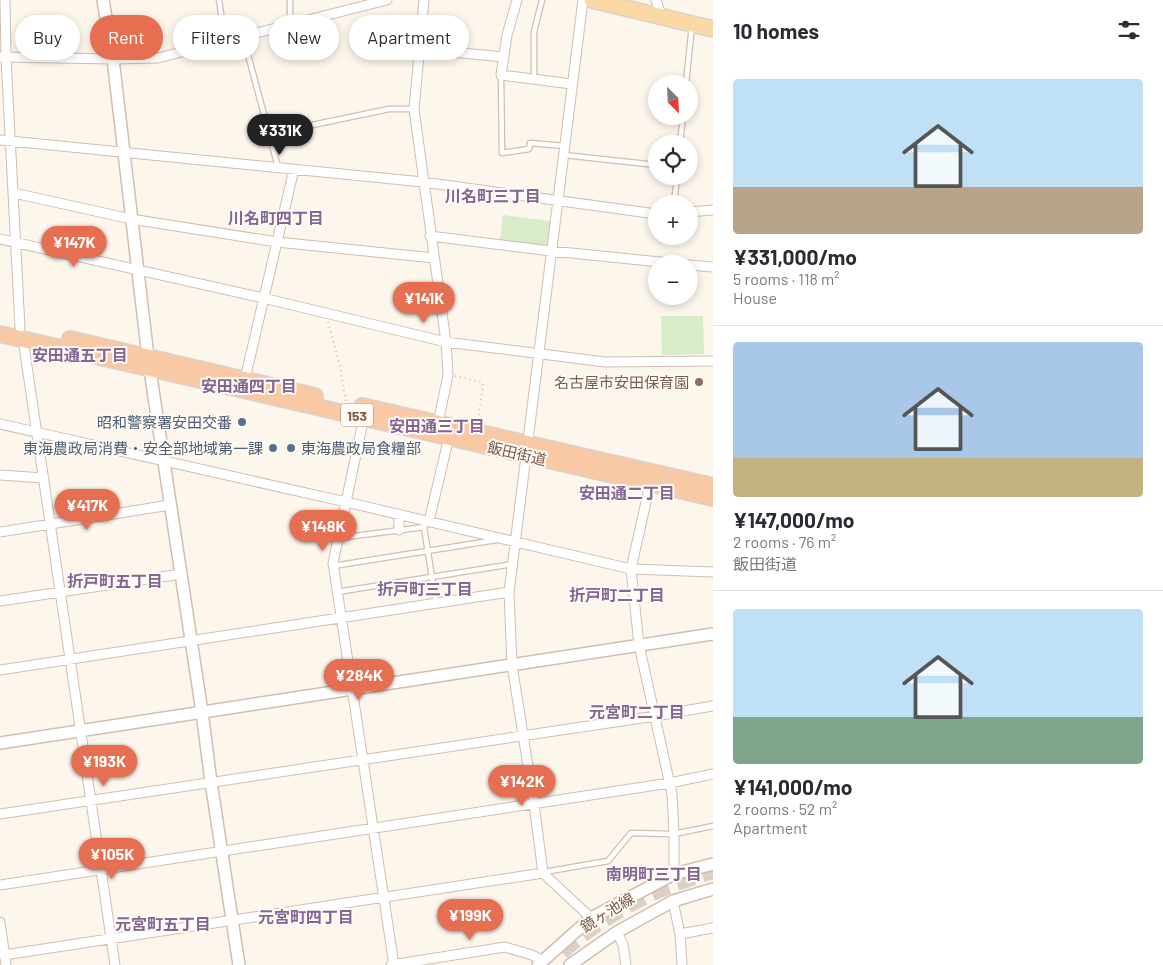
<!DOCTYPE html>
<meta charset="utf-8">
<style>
:root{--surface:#fff;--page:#f7f7f7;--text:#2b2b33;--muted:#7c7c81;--line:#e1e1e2;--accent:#e76f51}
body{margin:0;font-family:Barlow,"Noto Sans JP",sans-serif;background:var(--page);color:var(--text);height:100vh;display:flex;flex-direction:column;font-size:19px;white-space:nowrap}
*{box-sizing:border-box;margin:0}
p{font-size:16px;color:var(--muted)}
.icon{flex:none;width:28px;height:28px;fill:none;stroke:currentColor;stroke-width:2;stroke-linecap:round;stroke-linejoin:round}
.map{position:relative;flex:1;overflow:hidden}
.drawer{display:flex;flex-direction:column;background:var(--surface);width:450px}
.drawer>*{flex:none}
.guide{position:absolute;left:15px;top:15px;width:475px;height:45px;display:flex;gap:10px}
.needle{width:32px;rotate:156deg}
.controls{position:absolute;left:648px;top:75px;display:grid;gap:10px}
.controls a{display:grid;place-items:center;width:50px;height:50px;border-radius:50%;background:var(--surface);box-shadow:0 2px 8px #0003;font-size:25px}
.price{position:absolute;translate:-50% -42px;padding:0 11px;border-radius:18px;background:var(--accent);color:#fff;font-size:16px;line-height:32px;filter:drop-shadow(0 1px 2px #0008)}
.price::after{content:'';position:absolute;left:50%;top:30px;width:15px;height:11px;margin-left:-8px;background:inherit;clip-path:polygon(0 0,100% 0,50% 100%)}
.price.selected{background:#222;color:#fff}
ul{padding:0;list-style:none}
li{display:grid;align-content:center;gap:10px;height:265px;padding:0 20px}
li+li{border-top:1px solid var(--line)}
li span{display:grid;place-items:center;height:155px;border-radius:5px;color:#555}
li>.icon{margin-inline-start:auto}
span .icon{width:90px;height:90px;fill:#fffc;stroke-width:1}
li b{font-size:21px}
h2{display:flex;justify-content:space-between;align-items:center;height:60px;padding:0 20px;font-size:21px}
.tag{padding:0 18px;border-radius:22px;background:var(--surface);box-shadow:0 2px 8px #0003;font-size:18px;line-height:45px}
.tag.selected{background:var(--accent);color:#fff}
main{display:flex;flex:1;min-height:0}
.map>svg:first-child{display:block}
.green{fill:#d8ecc9}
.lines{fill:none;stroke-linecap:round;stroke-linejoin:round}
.motorway-tunnel{stroke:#dcd0c4;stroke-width:18;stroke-dasharray:18 9;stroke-linecap:butt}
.service-casing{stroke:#d1beb0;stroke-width:7}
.minor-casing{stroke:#d1beb0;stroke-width:11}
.tertiary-casing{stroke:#d1beb0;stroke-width:14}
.primary-casing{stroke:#dad1cd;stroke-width:18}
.trunk-casing{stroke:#dad1cd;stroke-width:18}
.path{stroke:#d9b8a5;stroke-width:2;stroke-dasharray:1 4;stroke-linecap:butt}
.service{stroke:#fff;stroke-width:4.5}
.minor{stroke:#fff;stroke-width:9}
.tertiary{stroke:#fff;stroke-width:11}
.primary{stroke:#fbd9a5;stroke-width:15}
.trunk{stroke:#f9c8a4;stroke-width:15}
.education-dot{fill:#8d6e63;stroke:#fffaf3;stroke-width:2}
.service-dot{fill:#5c6f8a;stroke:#fffaf3;stroke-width:2}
.labels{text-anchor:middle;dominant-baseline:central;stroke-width:4;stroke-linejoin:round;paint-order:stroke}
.shield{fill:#fffaf3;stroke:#a28b7f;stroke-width:1}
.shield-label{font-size:14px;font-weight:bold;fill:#7a5c4d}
.education-label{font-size:15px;fill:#785e54;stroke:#fffaf3;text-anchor:end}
.service-label{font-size:15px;fill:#4e5e75;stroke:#fffaf3;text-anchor:end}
.street-label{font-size:15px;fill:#7a5c4d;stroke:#fffaf3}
.neighbourhood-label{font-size:16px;font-weight:bold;fill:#846695;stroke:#fffaf3}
</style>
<main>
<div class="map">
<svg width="713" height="965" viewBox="0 0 713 965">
<rect width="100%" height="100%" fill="#fdf6ec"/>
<path class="green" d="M503,215L551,221L548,247L500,241Z
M661,316H703L704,354L662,355Z"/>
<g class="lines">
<path class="motorway-tunnel" d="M561,951C605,912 657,886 713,870"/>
<defs>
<path id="service" d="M219,0L223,27L230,39
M290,0V24
M243,36L278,167
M501,75L502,153L529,149L530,143L565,146
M534,80V32L542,0
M686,84L692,25
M269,134L389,109H414
M680,144L683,116
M564,155L656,165
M674,204L677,176
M424,527L436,603
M339,538L424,527L428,522
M333,566L496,540
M337,592L513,564
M544,872L608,861L631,833L674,834L713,826"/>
<path id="minor" d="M5,0L6,58L20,328
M424,0L414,109L446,342L448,375L438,423
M517,0L507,35L501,75L572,84
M583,0L509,592L512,665L534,804L543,873L591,918
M656,0L661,16
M419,49L504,57
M0,57L113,59L158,58L387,0
M0,140L423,182L656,214
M14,193L131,219L277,242L434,258
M689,212L713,210
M430,236L551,251L680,264
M0,239L263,298L446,342L605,362L713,361
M689,265L713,267
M23,339L115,965
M245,379L294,169
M364,417L333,563L394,965
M0,424L346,502L631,569L713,572
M0,475L44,478
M650,484L631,569L639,645L672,794L674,834V874
M429,521L449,437
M399,530V514
M0,532L170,505
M0,601L181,574
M0,670L509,592
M0,814L655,716L713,706
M0,885L670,783L713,774
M673,901L680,934L682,965
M0,922L6,965
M617,932L623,945L626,965
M680,934L713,928
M4,955L543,873
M391,965L505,947L532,955L542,960"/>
<path id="tertiary" d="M103,0L113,59L148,357L202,712L211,782L239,965
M0,743L713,634
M538,965L591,918L674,874L713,864
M570,965L617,932L673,901L713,889"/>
<path id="primary" d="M592,0L713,29"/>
<path id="trunk" d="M0,334L713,498
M70,339L315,396
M362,406L713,486"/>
</defs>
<use href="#service" class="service-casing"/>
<use href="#minor" class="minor-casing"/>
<use href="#tertiary" class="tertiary-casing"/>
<use href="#primary" class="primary-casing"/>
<use href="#trunk" class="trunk-casing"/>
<path class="path" d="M328,322L340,366L346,403
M455,376L482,382L483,386L478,420"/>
<use href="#service" class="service"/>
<use href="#minor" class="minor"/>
<use href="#tertiary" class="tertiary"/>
<use href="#primary" class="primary"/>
<use href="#trunk" class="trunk"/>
</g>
<circle class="education-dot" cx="699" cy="382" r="5"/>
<g class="service-dot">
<circle cx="242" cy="422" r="5"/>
<circle cx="273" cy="448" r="5"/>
<circle cx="291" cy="448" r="5"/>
</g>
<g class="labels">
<rect class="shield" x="341" y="403.5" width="32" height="23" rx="4"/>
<g class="shield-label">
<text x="357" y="415">153</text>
</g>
<g class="education-label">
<text x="689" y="382">名古屋市安田保育園</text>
</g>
<g class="service-label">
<text x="232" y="422">昭和警察署安田交番</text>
<text x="263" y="448">東海農政局消費・安全部地域第一課</text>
<text x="301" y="448" text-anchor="start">東海農政局食糧部</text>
</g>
<g class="street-label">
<text transform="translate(517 453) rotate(13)">飯田街道</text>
<text transform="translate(607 912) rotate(-32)">鏡ヶ池線</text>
</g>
<g class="neighbourhood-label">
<text x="493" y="195">川名町三丁目</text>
<text x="276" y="217">川名町四丁目</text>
<text x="80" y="354">安田通五丁目</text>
<text x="249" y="385">安田通四丁目</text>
<text x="437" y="425">安田通三丁目</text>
<text x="627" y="492">安田通二丁目</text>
<text x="115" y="580">折戸町五丁目</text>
<text x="425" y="588">折戸町三丁目</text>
<text x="617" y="594">折戸町二丁目</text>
<text x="637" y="711">元宮町二丁目</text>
<text x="654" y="873">南明町三丁目</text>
<text x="306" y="916">元宮町四丁目</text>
<text x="163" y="923">元宮町五丁目</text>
</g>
</g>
</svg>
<div class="controls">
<a><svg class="needle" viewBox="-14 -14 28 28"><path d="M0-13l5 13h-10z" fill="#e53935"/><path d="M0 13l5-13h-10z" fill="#7c7c81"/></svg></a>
<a><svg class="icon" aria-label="locate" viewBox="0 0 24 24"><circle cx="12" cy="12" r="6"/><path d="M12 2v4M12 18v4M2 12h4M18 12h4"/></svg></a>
<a>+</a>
<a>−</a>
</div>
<b class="price selected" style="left:280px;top:156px">¥331K</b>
<b class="price" style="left:74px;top:268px">¥147K</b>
<b class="price" style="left:424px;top:324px">¥141K</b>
<b class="price" style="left:87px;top:531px">¥417K</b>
<b class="price" style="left:323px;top:552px">¥148K</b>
<b class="price" style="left:359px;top:701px">¥284K</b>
<b class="price" style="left:104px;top:787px">¥193K</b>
<b class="price" style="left:522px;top:807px">¥142K</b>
<b class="price" style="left:112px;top:880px">¥105K</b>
<b class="price" style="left:470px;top:941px">¥199K</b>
<div class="guide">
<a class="tag">Buy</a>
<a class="tag selected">Rent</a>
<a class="tag">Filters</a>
<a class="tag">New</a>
<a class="tag">Apartment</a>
</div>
</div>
<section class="drawer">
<h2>10 homes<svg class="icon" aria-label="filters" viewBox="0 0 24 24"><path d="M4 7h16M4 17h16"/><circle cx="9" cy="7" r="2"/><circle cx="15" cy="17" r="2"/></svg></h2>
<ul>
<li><span style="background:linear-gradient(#bfe0f5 70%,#b9a48a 0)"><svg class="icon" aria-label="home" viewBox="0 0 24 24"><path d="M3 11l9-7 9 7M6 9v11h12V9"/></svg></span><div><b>¥331,000/mo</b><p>5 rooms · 118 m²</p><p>House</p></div></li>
<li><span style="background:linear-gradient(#a9c7e8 75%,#c2b280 0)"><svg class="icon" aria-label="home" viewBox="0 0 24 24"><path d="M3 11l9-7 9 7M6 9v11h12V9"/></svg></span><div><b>¥147,000/mo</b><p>2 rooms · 76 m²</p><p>飯田街道</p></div></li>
<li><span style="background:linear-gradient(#bfe0f5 70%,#7fa58c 0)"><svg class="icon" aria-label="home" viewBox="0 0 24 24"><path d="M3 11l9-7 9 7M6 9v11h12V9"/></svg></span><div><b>¥141,000/mo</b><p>2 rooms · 52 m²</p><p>Apartment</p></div></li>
</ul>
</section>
</main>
